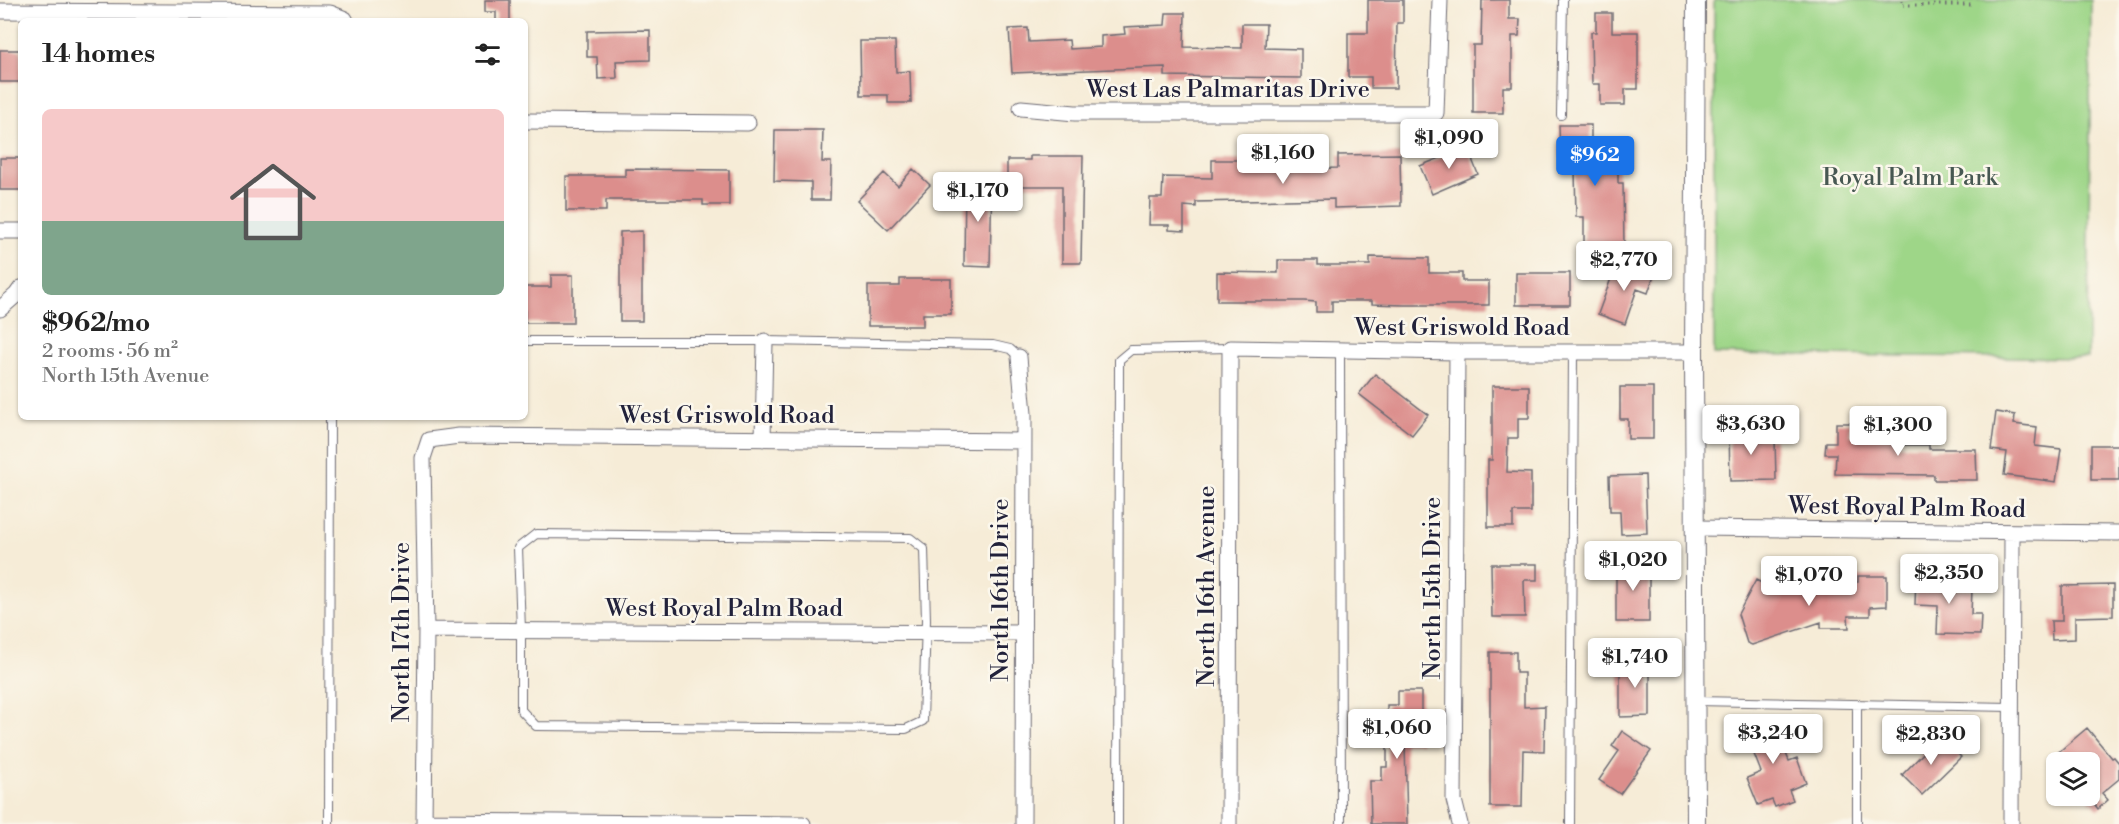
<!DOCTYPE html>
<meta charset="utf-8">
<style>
:root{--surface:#fff;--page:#f6f6f6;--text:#222;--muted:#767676;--accent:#1a73e8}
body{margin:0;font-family:"Libre Bodoni",serif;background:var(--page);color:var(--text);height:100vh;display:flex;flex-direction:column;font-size:22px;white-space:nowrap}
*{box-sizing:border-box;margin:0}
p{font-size:20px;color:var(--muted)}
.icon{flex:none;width:33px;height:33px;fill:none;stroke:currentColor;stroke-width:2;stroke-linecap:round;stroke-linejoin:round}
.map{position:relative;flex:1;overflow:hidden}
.side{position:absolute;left:18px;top:18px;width:510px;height:402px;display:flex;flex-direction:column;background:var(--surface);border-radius:9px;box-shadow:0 2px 4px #0004}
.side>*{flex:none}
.controls{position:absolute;left:2046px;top:752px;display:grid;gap:12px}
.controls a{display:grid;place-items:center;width:54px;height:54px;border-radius:9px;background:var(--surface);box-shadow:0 2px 4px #0004;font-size:30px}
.price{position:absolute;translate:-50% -51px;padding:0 14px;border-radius:6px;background:#fff;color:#222;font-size:20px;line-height:39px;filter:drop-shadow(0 2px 3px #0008)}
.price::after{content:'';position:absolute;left:50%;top:36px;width:18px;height:14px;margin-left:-9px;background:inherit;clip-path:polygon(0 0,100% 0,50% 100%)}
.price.selected{background:var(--accent);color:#fff}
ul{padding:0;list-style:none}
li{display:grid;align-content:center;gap:12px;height:318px;padding:0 24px}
li span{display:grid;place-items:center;height:186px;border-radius:9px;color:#555}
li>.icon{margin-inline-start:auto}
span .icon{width:108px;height:108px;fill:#fffc;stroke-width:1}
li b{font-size:26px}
h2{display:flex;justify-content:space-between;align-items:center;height:72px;padding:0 24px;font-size:26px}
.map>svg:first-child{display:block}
.green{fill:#9ed688;stroke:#607c62;stroke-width:1.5}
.building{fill:#dc8e8c}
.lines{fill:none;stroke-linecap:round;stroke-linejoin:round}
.service-casing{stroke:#6c6972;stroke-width:10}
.minor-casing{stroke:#6c6972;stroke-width:17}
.tertiary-casing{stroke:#6c6972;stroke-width:20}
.path{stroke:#6c6972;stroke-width:3;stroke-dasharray:1.5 4.5;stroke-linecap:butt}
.service{stroke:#fff;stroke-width:8}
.minor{stroke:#fff;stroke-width:15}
.tertiary{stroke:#fff;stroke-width:18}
.labels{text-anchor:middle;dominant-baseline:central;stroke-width:5;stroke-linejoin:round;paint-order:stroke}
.street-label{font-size:24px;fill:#22223b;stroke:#fbf7ec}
.park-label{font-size:24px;fill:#475852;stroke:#fbf7ec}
</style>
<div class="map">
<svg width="2119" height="824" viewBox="0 0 2119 824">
<rect width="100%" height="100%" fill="#fbf7ec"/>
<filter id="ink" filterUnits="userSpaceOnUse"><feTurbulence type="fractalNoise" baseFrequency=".0167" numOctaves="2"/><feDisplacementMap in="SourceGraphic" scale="12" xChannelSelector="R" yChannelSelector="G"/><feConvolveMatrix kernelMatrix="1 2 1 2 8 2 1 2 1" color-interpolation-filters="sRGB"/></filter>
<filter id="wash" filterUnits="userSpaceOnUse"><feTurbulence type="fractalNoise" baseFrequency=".008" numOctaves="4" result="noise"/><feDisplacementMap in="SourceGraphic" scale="24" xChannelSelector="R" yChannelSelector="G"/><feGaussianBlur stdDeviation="1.35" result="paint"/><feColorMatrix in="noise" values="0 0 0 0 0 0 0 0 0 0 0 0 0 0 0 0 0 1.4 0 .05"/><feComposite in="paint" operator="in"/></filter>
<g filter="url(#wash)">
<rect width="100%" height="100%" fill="#f6ecd7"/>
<path class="green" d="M1714,0H2091L2088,358L1714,354Z"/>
<g id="blocks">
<path class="building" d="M485,0H510V21H496V12H485Z
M1368,0H1403V23H1397L1396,88H1371V77H1348V33H1368Z
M1482,0H1509V19H1520L1519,36H1512V87H1503V113H1473V45H1481Z
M1166,13H1185L1184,47L1242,48V24H1266L1265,48L1301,49V78L1165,76V67L1012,73L1009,29L1028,28L1029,42L1069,40L1070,49L1101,47V36L1125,34L1124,27L1165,25Z
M1596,13H1612V32H1638V89H1625V105H1600V84H1592L1591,32H1596Z
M650,30V60L616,61L617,78L598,79L597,57H587V31Z
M860,41H895L896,72L910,71L911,103H888V95H861Z
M0,50H21V82H0Z
M1559,125H1591V149H1618V183H1623L1624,246H1584V217H1576L1575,169H1570V158H1560Z
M775,130H823L822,162H831L830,200H811V182L774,181Z
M1467,147L1478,174L1432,194L1420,166Z
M1400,154L1401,206L1334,208V199L1196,202V207L1184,206V231L1169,230V225H1149L1150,198H1162L1163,177L1212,178V160H1282L1281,156L1298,155V169L1338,168V155Z
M1030,156H1083L1081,263H1062V186H1007V160H1030Z
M0,158H21V190H0Z
M625,169L729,170V205H703V200H606V211H566V176H625Z
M913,169L930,185L888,230L857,201L884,173L898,186Z
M965,180H992L990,267L964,266Z
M642,231V321H620V232Z
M1370,257L1429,258V273H1462V281H1489V305H1404L1372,304V301H1332V312H1316V302L1304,301H1217V272L1278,273V260H1318V265H1370Z
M1617,262L1654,275L1648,293L1637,289L1625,324L1598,314Z
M1516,273H1570V305H1516Z
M551,275H573V323H525V287H551Z
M900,279H951V314H923V326H868V286H900Z
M1375,374L1428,415L1412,435L1359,394Z
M1492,386H1529V418H1518V438H1508L1507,472L1531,473V512H1513V527H1488V460H1492Z
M1620,387H1653V439H1628V419H1620Z
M1996,412L2015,415L2014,424L2037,427L2035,446L2061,449L2056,482L2004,475L2007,452L1991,450Z
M1836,423H1851L1850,435H1896V445H1929V449H1976L1977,480H1934V475L1835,474L1836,454H1825L1826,442H1836Z
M1729,428H1759V439H1775L1776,480L1730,481Z
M2091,445H2119V480H2091Z
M1645,475L1647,533L1621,534L1620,511H1610L1609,476Z
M1625,558H1649V622H1616V574H1625Z
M1491,564H1537V580H1524L1525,617H1492Z
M1858,576H1887V606L1870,607V616H1848L1849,628H1821V622L1752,645L1747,643L1738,614L1756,580L1781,593L1813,583L1858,582Z
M1916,577L1958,578V589H1972L1971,614H1981L1980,635L1937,634L1938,606L1915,605Z
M2113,585V616L2075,617V639L2052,640L2051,621H2062V586Z
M1490,652H1516V673H1524V707L1545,706L1544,751L1523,750L1522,807H1490Z
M1620,661H1650V716L1620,717Z
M1398,691H1421V743H1405L1407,824H1371L1370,781H1382V767H1387V705H1398Z
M1781,717L1788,735L1780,738L1789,761L1797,758L1806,783L1789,790L1793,800L1775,807L1772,800L1758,805L1747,778L1761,772L1745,731Z
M2087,728L2112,758L2114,757L2119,763V779L2102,793L2108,800L2098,809L2092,801L2090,803V762H2061L2055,755Z
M1622,731L1651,751L1620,794L1599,780L1619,751L1612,746Z
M1940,736L1961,757L1922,795L1902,775Z"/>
</g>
</g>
<g filter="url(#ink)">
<use href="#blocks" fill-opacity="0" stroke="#6c6972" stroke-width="1.5"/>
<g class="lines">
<defs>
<path id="service" d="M1561,115L1563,0
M525,341H765L993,345L1010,349L1019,357
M1340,350L1341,824
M536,534L910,538L924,549L926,620L923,721L906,729L536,726L521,710V630L518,548Z
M1696,701L2011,707
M329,824L330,417
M1118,824L1119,360L1131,350L1230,348
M1570,824L1573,352
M1857,824V705"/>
<path id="minor" d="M0,11L330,13L345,19L346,21
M1021,108L1075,113H1436L1440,0
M525,121L748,123
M0,231H21
M0,309L16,295L21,288
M1457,352L1454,800L1460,824
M1019,357L1024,414L1023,824
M763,439L765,341
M1695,528L2119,533
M426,630L1023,633
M424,821L803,824
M424,824L426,630L423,458L429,440L459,436L1024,441
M1229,824L1230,348L1457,352H1694
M2011,824L2012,532"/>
<path id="tertiary" d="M1696,0L1694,352L1696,824"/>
</defs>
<use href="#service" class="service-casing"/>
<use href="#minor" class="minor-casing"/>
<use href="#tertiary" class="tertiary-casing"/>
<path class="path" d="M1902,0V5H1975"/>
<use href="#service" class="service"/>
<use href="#minor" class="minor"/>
<use href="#tertiary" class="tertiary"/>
</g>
</g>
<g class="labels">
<g class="street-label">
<text x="1228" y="90">West Las Palmaritas Drive</text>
<text x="1462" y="328">West Griswold Road</text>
<text x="727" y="416">West Griswold Road</text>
<text transform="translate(1907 508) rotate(1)">West Royal Palm Road</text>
<text transform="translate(1207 586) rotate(-90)">North 16th Avenue</text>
<text transform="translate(1433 588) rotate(-90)">North 15th Drive</text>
<text transform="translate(1001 590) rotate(-90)">North 16th Drive</text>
<text x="724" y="609">West Royal Palm Road</text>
<text transform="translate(402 632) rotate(-90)">North 17th Drive</text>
</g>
<g class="park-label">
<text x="1910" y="178">Royal Palm Park</text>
</g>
</g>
</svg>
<div class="controls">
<a><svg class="icon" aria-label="layers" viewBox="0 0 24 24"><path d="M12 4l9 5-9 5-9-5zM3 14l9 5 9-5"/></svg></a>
</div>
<b class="price" style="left:1449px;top:170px">$1,090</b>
<b class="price" style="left:1283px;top:185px">$1,160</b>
<b class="price selected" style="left:1595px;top:187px">$962</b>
<b class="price" style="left:978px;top:223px">$1,170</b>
<b class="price" style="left:1624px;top:292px">$2,770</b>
<b class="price" style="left:1751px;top:456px">$3,630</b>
<b class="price" style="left:1898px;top:457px">$1,300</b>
<b class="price" style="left:1633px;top:592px">$1,020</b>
<b class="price" style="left:1949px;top:605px">$2,350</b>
<b class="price" style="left:1809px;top:607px">$1,070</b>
<b class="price" style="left:1635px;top:689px">$1,740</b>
<b class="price" style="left:1397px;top:760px">$1,060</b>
<b class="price" style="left:1773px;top:765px">$3,240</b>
<b class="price" style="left:1931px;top:766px">$2,830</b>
<section class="side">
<h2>14 homes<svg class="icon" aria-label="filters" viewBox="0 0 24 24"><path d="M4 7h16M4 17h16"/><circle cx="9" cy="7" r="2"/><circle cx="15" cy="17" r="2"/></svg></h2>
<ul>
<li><span style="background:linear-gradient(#f6c9c9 60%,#7fa58c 0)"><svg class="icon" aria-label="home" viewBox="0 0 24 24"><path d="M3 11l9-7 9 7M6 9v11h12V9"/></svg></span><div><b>$962/mo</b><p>2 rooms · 56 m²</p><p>North 15th Avenue</p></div></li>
</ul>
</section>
</div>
